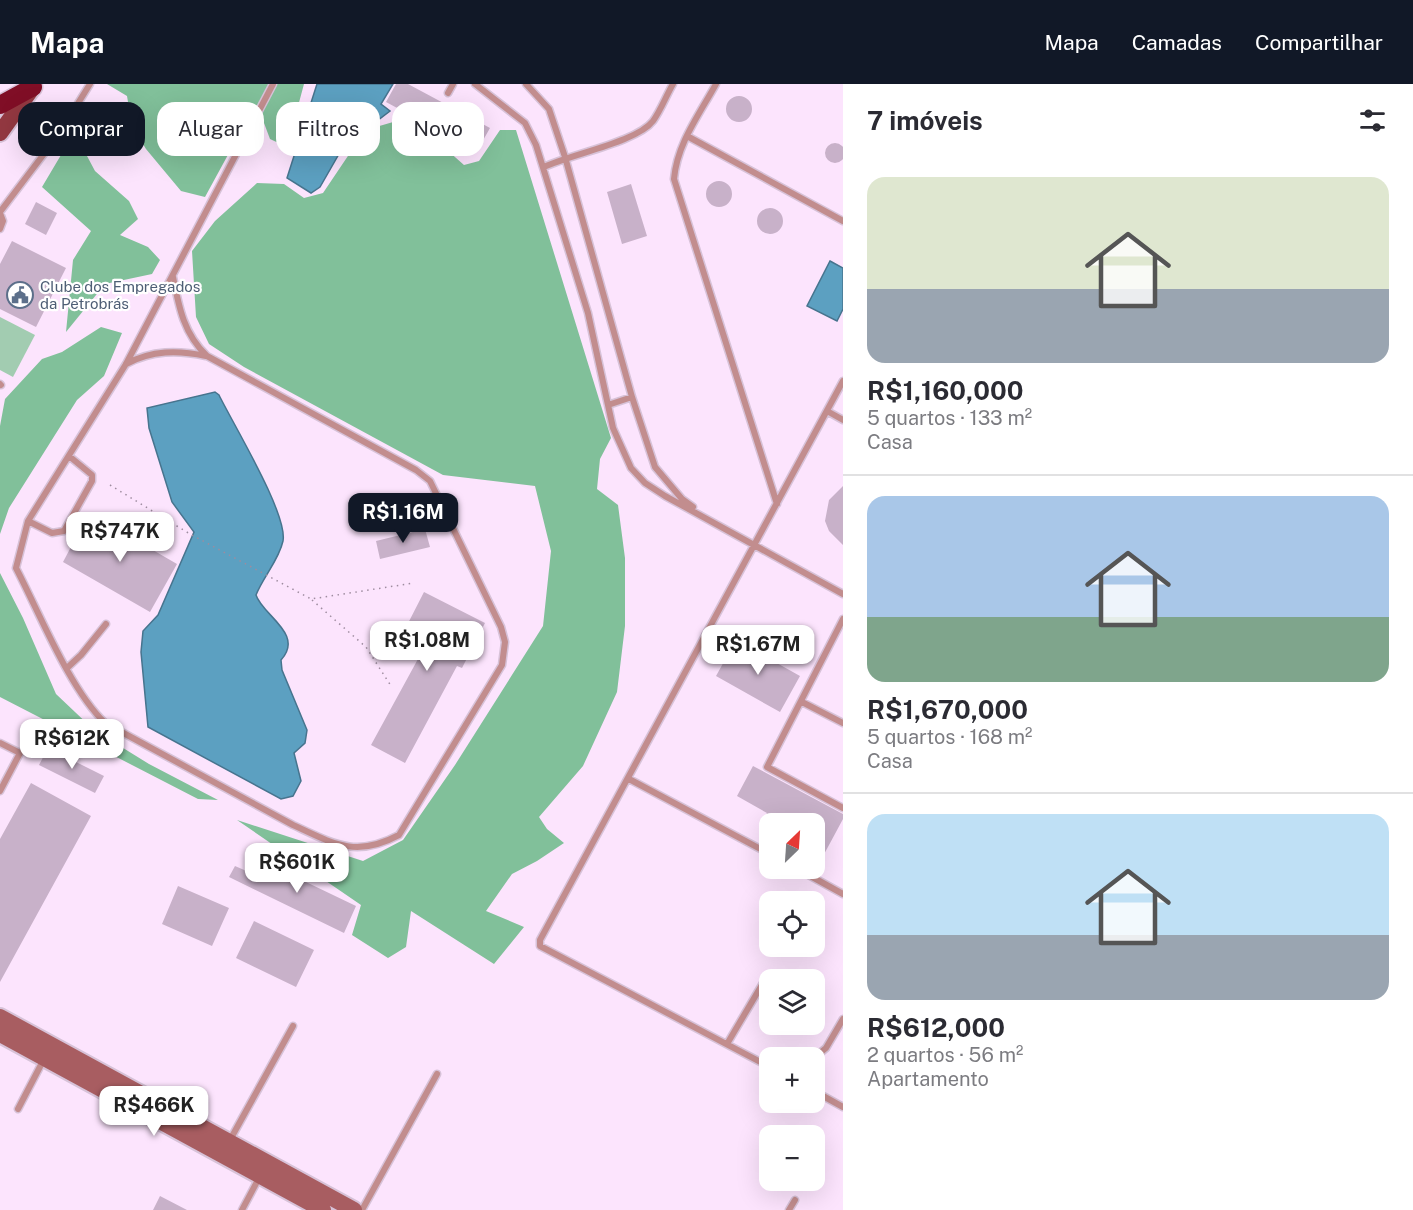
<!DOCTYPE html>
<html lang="pt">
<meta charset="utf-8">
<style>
:root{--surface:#fff;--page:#f2f2f3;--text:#2b2b33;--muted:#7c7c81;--line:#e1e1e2;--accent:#111827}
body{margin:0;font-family:"Public Sans",sans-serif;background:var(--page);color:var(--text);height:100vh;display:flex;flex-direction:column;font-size:22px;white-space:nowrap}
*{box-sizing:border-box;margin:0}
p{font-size:20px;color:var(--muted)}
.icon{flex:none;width:33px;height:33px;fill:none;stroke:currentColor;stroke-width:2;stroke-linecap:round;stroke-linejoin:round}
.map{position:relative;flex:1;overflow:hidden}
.details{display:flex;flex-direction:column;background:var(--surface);width:570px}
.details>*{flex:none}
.hud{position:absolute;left:18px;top:18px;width:570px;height:54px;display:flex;gap:12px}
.needle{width:39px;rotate:25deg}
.fabs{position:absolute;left:759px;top:729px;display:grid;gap:12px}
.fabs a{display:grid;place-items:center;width:66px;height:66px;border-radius:12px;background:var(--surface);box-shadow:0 6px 24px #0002;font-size:30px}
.price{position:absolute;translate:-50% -51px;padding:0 14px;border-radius:12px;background:#fff;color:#222;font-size:20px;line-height:39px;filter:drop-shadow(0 2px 3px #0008)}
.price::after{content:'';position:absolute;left:50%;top:36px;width:18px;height:14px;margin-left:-9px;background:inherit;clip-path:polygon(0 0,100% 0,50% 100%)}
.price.active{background:var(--accent);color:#fff}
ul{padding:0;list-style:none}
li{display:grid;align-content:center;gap:12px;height:318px;padding:0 24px}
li+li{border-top:2px solid var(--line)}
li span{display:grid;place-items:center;height:186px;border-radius:18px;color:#555}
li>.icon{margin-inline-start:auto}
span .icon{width:108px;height:108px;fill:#fffc;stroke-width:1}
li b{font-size:26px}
h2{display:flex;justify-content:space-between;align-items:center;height:72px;padding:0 24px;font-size:26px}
.chip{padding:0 21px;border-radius:18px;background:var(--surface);box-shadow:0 6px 24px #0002;font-size:21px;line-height:54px}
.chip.active{background:var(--accent);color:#fff}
header{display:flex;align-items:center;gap:36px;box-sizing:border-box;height:84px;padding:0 30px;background:var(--accent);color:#fff}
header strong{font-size:28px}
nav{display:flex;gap:33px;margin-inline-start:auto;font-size:21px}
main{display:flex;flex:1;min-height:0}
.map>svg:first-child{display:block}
.green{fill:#a2ccb1}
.forest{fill:#81c09a}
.water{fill:#5ca0c1;stroke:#47748e;stroke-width:1.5}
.building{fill:#c8b1c9}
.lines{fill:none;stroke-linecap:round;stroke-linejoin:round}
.service-casing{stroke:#d7c2d8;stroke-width:9}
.secondary-casing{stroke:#d7c2d8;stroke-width:20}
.primary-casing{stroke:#d7c2d8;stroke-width:20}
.motorway-casing{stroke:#d7c2d8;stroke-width:21}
.path{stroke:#9e8c9f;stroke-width:1.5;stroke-dasharray:1.5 4.5;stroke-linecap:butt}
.service{stroke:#c28d8e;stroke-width:6}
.secondary{stroke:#a85d61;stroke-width:16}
.primary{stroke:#933841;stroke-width:16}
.motorway{stroke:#800e26;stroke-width:18}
.labels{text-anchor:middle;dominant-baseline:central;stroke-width:4.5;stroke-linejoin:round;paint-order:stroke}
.service-label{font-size:15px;fill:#4e5e75;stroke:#fff;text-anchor:start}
</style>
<header>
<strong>Mapa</strong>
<nav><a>Mapa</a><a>Camadas</a><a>Compartilhar</a></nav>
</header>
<main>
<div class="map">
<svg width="843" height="1126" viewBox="0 0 843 1126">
<rect width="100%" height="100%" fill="#fce4fd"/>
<path class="green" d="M0,233L35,251L13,293L0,286Z"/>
<path class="forest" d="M107,0H304L287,63L270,55L264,39L248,34L205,113L181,107L146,65L132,42L127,12Z
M400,36L421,43L464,81L479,77L500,46H516L611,354L600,375L597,405L618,421L625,474V542L617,608L583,682L539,733L547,745L564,759L537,777L512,790L486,827L524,843L494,880L411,827L406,863L388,874L352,851L361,821L237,736L363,777L403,756L455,681L543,542L551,467L535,402L443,391L244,283L209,260L196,233L192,167L215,137L257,99L284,100L304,114L323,109L356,60L376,43Z
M77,44L97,52L87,72L95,87L129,117L138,135L120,151L148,163L160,176L152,190L105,200L66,248L73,176L91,147L42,103Z
M101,243L122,249L104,292L77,316L9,424L0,450V342L5,315L42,275L62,268Z
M0,489L23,534L56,610L94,646L149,680L218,716L198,715L0,613Z"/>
<path class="water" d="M317,0H393L381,20L390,27L343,63L320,103L311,109L287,94Z
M830,177L843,184V225L837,237L807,222Z
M215,308L219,311C233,340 288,430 283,457C279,476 263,493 256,511C262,531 305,550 281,576L282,586L307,646L305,659L294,669L301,697L293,712L281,715L148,643L141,568L143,547L158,531L194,448L172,418L149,344L147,324Z"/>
<path class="building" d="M396,0H408L490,44L477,67L386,18Z
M726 25a13 13 0 1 1 26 0a13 13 0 1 1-26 0Z
M825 69a10 10 0 1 1 20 0a10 10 0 1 1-20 0Z
M706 110a13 13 0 1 1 26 0a13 13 0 1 1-26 0Z
M631,100L647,152L622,160L607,108Z
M36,118L57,129L46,151L25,140Z
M757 137a13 13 0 1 1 26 0a13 13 0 1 1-26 0Z
M12,157L66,184L36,243L0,225V180Z
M843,402V461L829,447L825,437L829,416Z
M89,429L177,480L150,528L63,478Z
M425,445L430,463L380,475L376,457Z
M424,508L485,539L462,584L457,582L405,679L371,661L424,564L401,553Z
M736,556L800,592L780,628L716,592Z
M48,664L104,692L95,709L39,681Z
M753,682L843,730V735L822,774L814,770V740H784L776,735L774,740H769L763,736L767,729L737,712Z
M31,699L91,732L0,898V755Z
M258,775L356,822L344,849L229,793L235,782L251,789Z
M178,802L229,824L212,862L162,840Z
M254,837L314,866L296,903L236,874Z
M160,1112L187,1126H153Z"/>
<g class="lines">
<defs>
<path id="service" d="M475,0L525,39L536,61L588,229L613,344L631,384L645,399L665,412L843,510
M526,0L549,25L565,73L632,313L655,383L682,415L693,423
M716,0C699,31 677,60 674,95L777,420
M448,9L453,0
M687,52L843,137
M544,83C571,70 637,58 653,37C661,26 666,12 673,0
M0,128L59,50L90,0
M0,129L3,137L0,145
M173,193C179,224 184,250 207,272L416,386L430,397L501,543L505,558L502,581L399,751C356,774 334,760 293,741L105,639C69,604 40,530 16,484L28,437L126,280L273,0
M126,280C152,266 178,266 206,272
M0,300L1,301
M608,321L632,313
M827,327L843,336
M28,437L52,449L64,447L92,397V391L69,372
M843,535L767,683L843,724
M67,584L81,571L106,540
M802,618L843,639
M0,659L20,669L0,707
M629,695L770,770
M796,784L843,810
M727,960L763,899
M814,974L826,964L843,935
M770,983L540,862V856L843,297
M814,1007L843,1023
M18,1025L44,975
M230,1056L293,942
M242,1126L260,1092
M362,1126L437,990
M789,1126L795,1116"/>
<path id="secondary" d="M0,933L354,1126
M0,950L323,1126"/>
<path id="primary" d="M0,49L33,3"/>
<path id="motorway" d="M0,21L33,3"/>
</defs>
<use href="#service" class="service-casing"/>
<use href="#secondary" class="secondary-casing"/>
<use href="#primary" class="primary-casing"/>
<use href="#motorway" class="motorway-casing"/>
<path class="path" d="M110,401L190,450L311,515L414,499
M312,516L366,563L391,602"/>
<use href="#service" class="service"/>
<use href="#secondary" class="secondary"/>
<use href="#primary" class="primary"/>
<use href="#motorway" class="motorway"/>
</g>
<defs>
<symbol id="civic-ring" viewBox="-11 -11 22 22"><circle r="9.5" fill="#fff" stroke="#5c6f8a" stroke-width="1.5"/><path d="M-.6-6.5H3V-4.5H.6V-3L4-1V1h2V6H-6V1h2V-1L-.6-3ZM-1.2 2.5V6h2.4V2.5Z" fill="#5c6f8a"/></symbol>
</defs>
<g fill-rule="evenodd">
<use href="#civic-ring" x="5" y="196" width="30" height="30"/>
</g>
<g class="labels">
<g class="service-label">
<text x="40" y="202">Clube dos Empregados<tspan x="40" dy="17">da Petrobrás</tspan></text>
</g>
</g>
</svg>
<div class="fabs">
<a><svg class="needle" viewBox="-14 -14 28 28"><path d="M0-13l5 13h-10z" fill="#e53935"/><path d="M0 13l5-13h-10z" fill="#7c7c81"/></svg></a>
<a><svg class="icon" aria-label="locate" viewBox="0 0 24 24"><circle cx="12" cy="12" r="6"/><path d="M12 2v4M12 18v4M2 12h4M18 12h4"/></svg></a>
<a><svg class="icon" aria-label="layers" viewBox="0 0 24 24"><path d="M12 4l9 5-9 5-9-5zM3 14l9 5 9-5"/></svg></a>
<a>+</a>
<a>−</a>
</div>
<b class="price active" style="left:403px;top:460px">R$1.16M</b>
<b class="price" style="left:120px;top:479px">R$747K</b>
<b class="price" style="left:427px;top:588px">R$1.08M</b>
<b class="price" style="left:758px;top:592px">R$1.67M</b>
<b class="price" style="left:72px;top:686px">R$612K</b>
<b class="price" style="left:297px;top:810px">R$601K</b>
<b class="price" style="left:154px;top:1053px">R$466K</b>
<div class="hud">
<a class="chip active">Comprar</a>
<a class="chip">Alugar</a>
<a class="chip">Filtros</a>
<a class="chip">Novo</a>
</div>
</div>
<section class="details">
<h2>7 imóveis<svg class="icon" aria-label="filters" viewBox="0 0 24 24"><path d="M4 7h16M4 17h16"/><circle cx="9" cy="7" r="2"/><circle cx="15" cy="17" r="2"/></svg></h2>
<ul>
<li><span style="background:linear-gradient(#dfe7d0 60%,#9aa5b1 0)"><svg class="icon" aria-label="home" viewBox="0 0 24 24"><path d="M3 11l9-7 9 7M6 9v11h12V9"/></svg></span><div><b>R$1,160,000</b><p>5 quartos · 133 m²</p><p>Casa</p></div></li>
<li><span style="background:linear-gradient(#a9c7e8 65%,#7fa58c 0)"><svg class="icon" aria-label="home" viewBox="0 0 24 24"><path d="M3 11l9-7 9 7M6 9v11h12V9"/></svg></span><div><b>R$1,670,000</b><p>5 quartos · 168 m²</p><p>Casa</p></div></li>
<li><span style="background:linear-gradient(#bfe0f5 65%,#9aa5b1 0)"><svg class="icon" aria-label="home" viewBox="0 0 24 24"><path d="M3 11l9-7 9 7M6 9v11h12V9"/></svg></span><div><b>R$612,000</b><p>2 quartos · 56 m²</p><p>Apartamento</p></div></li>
</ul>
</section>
</main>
